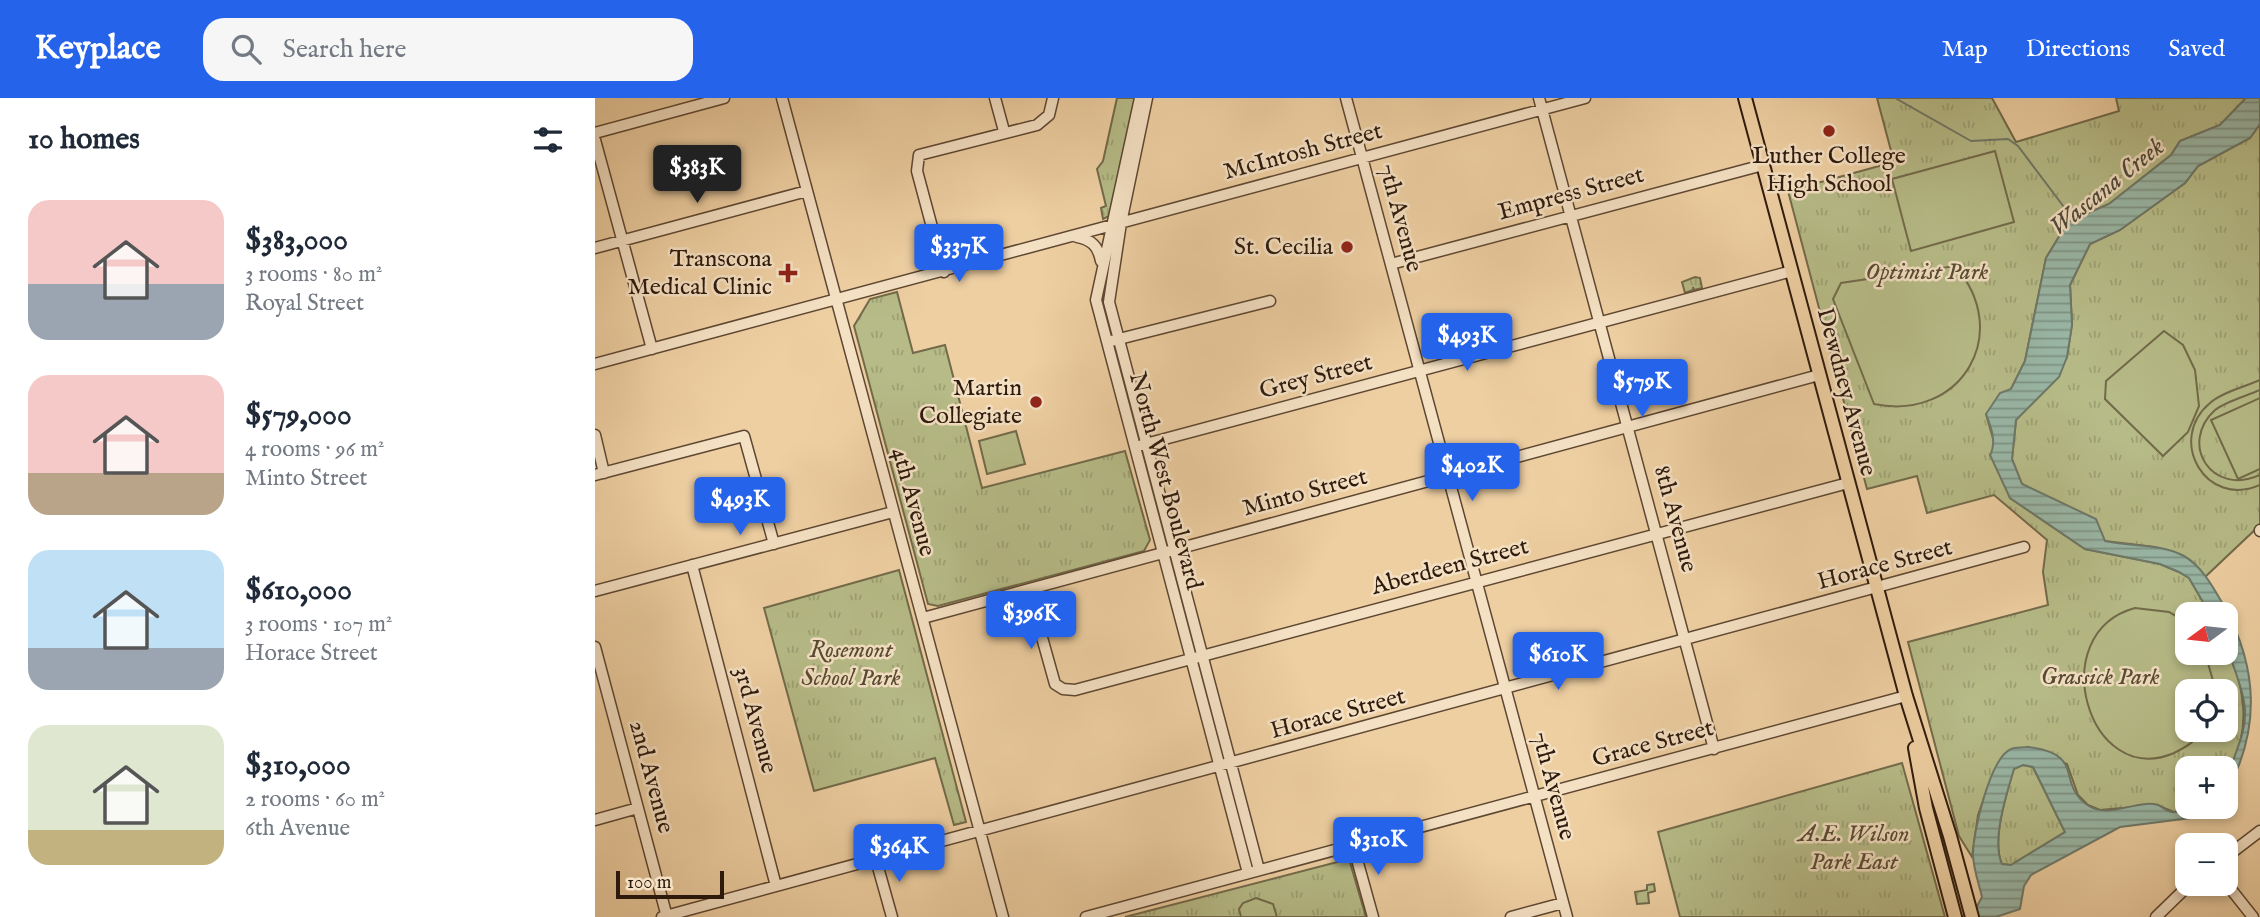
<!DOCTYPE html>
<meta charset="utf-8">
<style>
:root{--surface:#fff;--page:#f6f6f7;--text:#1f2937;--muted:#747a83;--accent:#2563eb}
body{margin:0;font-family:"IM FELL English",serif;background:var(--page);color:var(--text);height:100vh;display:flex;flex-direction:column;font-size:26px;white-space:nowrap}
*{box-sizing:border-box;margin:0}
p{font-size:23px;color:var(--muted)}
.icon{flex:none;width:38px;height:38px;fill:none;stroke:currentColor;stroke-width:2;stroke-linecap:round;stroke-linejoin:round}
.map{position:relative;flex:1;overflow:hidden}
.details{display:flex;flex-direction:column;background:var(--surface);width:595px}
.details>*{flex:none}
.needle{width:46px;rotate:255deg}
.buttons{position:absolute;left:1580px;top:504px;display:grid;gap:14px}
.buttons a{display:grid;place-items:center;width:63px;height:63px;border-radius:14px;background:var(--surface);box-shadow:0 4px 10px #0003;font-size:35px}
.scale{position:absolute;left:21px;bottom:18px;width:108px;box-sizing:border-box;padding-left:7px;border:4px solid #2e1a0d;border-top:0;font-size:19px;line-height:24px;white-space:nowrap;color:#2e1a0d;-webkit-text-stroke:5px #f4e0c3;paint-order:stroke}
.price{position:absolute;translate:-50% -60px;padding:0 16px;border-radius:7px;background:var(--accent);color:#fff;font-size:23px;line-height:46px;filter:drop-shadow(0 2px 4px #0008)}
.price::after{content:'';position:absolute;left:50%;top:42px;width:21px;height:16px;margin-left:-10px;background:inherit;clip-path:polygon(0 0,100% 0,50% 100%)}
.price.selected{background:#222;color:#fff}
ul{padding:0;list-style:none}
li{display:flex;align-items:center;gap:21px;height:175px;padding:0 28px}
li span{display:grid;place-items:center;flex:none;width:196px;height:140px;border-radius:21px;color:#555}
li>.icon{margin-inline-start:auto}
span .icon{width:84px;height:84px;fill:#fffc;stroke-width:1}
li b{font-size:30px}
h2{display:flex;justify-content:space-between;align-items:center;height:84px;padding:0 28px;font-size:30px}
header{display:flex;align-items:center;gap:42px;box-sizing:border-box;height:98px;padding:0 35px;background:var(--accent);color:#fff}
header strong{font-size:33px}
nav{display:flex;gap:38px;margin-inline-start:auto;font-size:24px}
.search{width:490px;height:63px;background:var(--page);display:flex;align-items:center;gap:18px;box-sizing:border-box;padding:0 24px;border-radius:21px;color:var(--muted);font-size:26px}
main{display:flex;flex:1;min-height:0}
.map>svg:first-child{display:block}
.grass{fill:url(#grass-tufts);stroke:#726a4a;stroke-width:2;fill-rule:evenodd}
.pitch{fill:#b6bb87;stroke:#726a4a;stroke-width:2}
.water{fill:url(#water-rules);stroke:#6e7868;stroke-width:2;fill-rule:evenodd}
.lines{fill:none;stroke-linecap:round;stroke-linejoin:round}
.stream{stroke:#6e7868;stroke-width:2}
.minor-casing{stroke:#5e4732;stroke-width:13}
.major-casing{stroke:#2e1a0d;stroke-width:16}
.minor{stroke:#f4e0c3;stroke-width:10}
.major{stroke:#eecfa2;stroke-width:12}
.poi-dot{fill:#8f2418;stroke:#f4e0c3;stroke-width:2.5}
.labels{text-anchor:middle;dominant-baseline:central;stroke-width:5;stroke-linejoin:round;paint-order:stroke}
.street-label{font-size:24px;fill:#2e1a0d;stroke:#f4e0c3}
.poi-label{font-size:24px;fill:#2e1a0d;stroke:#f4e0c3;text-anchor:end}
.park-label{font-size:24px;font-style:italic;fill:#574a32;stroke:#f4e0c3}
.water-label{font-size:26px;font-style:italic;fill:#4e493b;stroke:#f4e0c3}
</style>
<header>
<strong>Keyplace</strong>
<div class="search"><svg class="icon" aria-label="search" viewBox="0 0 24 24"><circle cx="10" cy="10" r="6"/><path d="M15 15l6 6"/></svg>Search here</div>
<nav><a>Map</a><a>Directions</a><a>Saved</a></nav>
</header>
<main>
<section class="details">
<h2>10 homes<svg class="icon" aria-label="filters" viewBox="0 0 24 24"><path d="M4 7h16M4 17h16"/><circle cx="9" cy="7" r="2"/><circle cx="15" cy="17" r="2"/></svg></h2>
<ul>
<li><span style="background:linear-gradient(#f6c9c9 60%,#9aa5b1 0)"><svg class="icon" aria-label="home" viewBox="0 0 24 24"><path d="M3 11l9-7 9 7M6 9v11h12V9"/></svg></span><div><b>$383,000</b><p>3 rooms · 80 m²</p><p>Royal Street</p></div></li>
<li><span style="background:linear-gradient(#f6c9c9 70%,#b9a48a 0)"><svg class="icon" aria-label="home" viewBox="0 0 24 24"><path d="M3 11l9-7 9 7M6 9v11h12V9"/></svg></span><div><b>$579,000</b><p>4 rooms · 96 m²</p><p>Minto Street</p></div></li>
<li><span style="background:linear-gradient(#bfe0f5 70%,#9aa5b1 0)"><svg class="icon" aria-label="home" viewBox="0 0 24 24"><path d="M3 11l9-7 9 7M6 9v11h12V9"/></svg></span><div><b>$610,000</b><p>3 rooms · 107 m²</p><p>Horace Street</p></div></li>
<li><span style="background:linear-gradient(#dfe7d0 75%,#c2b280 0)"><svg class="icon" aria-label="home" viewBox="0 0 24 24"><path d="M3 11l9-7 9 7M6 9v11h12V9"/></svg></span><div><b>$310,000</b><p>2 rooms · 60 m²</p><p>6th Avenue</p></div></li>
</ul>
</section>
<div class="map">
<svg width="1665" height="819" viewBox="0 0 1665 819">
<defs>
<pattern id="grass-tufts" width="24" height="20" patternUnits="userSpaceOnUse" patternTransform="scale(1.75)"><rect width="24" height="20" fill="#b6bb87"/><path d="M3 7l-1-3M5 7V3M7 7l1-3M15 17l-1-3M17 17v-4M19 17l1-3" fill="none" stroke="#9da073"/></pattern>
<pattern id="water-rules" width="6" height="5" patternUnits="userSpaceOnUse" patternTransform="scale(1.75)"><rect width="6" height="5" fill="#99b6a5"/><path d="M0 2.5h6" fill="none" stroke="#7d9385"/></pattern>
</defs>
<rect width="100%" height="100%" fill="#eecfa2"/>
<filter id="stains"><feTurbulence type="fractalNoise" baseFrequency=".00286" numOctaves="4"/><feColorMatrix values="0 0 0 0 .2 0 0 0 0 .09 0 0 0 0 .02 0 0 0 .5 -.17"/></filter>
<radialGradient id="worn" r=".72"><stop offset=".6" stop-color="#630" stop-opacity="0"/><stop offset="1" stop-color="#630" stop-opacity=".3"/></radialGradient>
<path class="grass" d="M522,0H540L514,118L508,121L506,110L511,108L502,71L508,63Z
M1282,0H1397L1421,44L1524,13L1521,0H1651L1625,27L1585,43L1576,57L1514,106L1473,124L1451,160L1430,263L1416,291L1391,316L1415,400L1490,451L1565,466L1584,474L1594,480L1615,516H1592V555H1631V544C1649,588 1659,634 1631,676V670H1592V709L1604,710L1579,714L1562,707L1505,712L1493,707L1483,697L1472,666L1433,649L1393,689L1383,717L1377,759L1364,738L1313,544L1453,507L1448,474L1452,442L1399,397L1332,415L1322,378L1272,391L1193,93L1299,64ZM1592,593H1631V632H1592Z
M1665,26V427L1610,479L1588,458L1560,449L1510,443L1447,396L1427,386L1417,361L1421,322L1472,259L1477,226L1475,187L1495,146L1525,132L1590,85L1603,68L1655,40Z
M1100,179L1105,180L1107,190L1099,192L1098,189V192L1090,195L1087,184Z
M302,194L318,255L350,247L387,390L530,353L555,442L549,453L343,508L333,506L259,228L275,201Z
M304,472L371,724L359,727L340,660L219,693L169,510Z
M1307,665L1350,819H1085L1063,734Z
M1428,667L1438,669L1470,734L1416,767L1407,766C1396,743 1412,694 1419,670Z
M754,761L771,819H530Z
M1059,786L1060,793L1053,795L1054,805L1042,806L1040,794L1052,792V787Z"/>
<path class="pitch" d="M1400,53L1419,124L1316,153L1297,81Z
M1360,168C1419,235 1366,324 1279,306L1238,201L1246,185Z
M1569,233L1588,247L1600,272L1604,308L1593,334L1568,358L1510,301L1511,283Z
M1665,282V292C1652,298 1631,303 1620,312C1583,346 1617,399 1665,377V387C1611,411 1571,342 1615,305C1627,294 1650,289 1665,282Z
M1665,300V371L1643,381L1616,322Z
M421,333L430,366L392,376L384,343Z
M1540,510L1574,514L1592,525V555H1610L1621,593H1592V632H1608C1601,643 1591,649 1579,655C1493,692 1448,535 1540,510Z
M661,800L678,806L682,819H646L644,811L648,805Z"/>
<path class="water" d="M1651,0H1665V26L1655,40L1603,68L1590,85L1525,132L1495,146L1475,187L1477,227L1472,259L1464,279L1421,322L1417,361L1427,386L1501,421L1510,443C1535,449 1565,445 1589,458C1607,468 1619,491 1629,508C1664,572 1665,633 1631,695C1631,666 1652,642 1650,611C1648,587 1636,567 1631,543C1629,535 1631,525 1631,516H1615L1594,480L1584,474L1565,466L1490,451L1415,400L1395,357C1402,344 1396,329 1391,316L1405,295L1416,291L1430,263L1451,160L1473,124L1514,106L1576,57L1585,43L1625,27Z
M1433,649C1492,656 1460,686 1494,708C1515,721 1542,701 1563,707C1569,709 1571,714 1578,714C1592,715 1606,709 1621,709L1604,719L1525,729L1436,777L1429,788L1425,811L1401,819H1366L1381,810L1387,799C1384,786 1378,770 1378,756C1378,734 1395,660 1416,651C1420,649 1428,650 1433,649ZM1428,667L1438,669L1470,734L1416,767L1407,766C1396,743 1412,694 1419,671Z"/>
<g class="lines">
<path class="stream" d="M1300,0L1376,43L1413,41L1423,48L1478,121"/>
<defs>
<path id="minor" d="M187,0L408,819
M400,0L409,33
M545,0L501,202L653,775
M552,0L526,125L514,204L664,772
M751,0L972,819
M944,0L1119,651
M0,35L129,0
M0,42L57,251
M482,139C497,142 503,148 506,163
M0,150L212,93
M796,166L1168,67
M349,174L322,73L324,57L442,27L454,17L458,0
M516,243L675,203
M0,266L990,0
M0,337L9,375
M547,347L1197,173
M0,377L149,338L179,446
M1665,432V433
M97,467L181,788
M0,493L298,414
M434,493L460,586L468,591L480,592L1253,385
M328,520L1224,277
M0,549L72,819
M0,722L43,710
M758,747L778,819
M1631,759L1665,733
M281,762L297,819
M1631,785L1658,819
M67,819L1429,449
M491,819L1311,598
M916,819L968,805
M1561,819L1595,786"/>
<path id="major" d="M1150,0L1311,598L1355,738L1377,819
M1320,650L1331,710L1360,819"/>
</defs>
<use href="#minor" class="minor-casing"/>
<use href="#major" class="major-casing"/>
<use href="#minor" class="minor"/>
<use href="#major" class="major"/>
</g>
<g class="poi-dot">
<circle cx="1234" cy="33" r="7"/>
<circle cx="752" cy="149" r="7"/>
<path d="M189.5 164.5h7v7h7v7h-7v7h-7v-7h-7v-7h7z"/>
<circle cx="441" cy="304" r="7"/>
</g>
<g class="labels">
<g class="street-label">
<text transform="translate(708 54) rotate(-15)">McIntosh Street</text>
<text transform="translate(976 96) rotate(-15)">Empress Street</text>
<text transform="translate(805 120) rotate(75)">7th Avenue</text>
<text transform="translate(721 279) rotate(-15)">Grey Street</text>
<text transform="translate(1251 294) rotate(75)">Dewdney Avenue</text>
<text transform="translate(570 383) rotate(75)">North West Boulevard</text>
<text transform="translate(710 395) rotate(-15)">Minto Street</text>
<text transform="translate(318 404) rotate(75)">4th Avenue</text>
<text transform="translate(1080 421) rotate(75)">8th Avenue</text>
<text transform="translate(1290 467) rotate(-15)">Horace Street</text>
<text transform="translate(855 469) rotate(-15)">Aberdeen Street</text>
<text transform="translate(743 616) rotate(-15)">Horace Street</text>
<text transform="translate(160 622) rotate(75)">3rd Avenue</text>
<text transform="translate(1058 646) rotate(-15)">Grace Street</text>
<text transform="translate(56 679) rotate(75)">2nd Avenue</text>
<text transform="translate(958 688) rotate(75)">7th Avenue</text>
</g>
<g class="poi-label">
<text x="1234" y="58" text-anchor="middle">Luther College<tspan x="1234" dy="28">High School</tspan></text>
<text x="738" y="149">St. Cecilia</text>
<text x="177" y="161">Transcona<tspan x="177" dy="28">Medical Clinic</tspan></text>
<text x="427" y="290">Martin<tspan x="427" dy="28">Collegiate</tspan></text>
</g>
<g class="park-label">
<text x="1332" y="174">Optimist Park</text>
<text x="256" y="552">Rosemont<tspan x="256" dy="28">School Park</tspan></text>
<text x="1505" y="579">Grassick Park</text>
<text x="1259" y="736">A.E. Wilson<tspan x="1259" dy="28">Park East</tspan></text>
</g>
<g class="water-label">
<text transform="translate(1512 89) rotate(-39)">Wascana Creek</text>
</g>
</g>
<rect width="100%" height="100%" filter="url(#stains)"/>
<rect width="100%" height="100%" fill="url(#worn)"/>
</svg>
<div class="buttons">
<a><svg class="needle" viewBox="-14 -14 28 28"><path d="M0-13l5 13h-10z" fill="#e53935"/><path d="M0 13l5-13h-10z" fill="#747a83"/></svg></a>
<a><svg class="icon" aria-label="locate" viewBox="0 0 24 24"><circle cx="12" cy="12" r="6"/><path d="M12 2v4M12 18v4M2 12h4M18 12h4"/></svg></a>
<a>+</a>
<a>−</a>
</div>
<div class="scale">100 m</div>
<b class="price selected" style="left:102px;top:107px">$383K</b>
<b class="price" style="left:364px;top:186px">$337K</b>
<b class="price" style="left:872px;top:275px">$493K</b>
<b class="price" style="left:1047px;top:321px">$579K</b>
<b class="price" style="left:877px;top:405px">$402K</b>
<b class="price" style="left:145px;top:439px">$493K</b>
<b class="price" style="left:436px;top:553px">$396K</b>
<b class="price" style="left:963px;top:594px">$610K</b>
<b class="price" style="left:783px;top:779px">$310K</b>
<b class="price" style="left:304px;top:786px">$364K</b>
</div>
</main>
